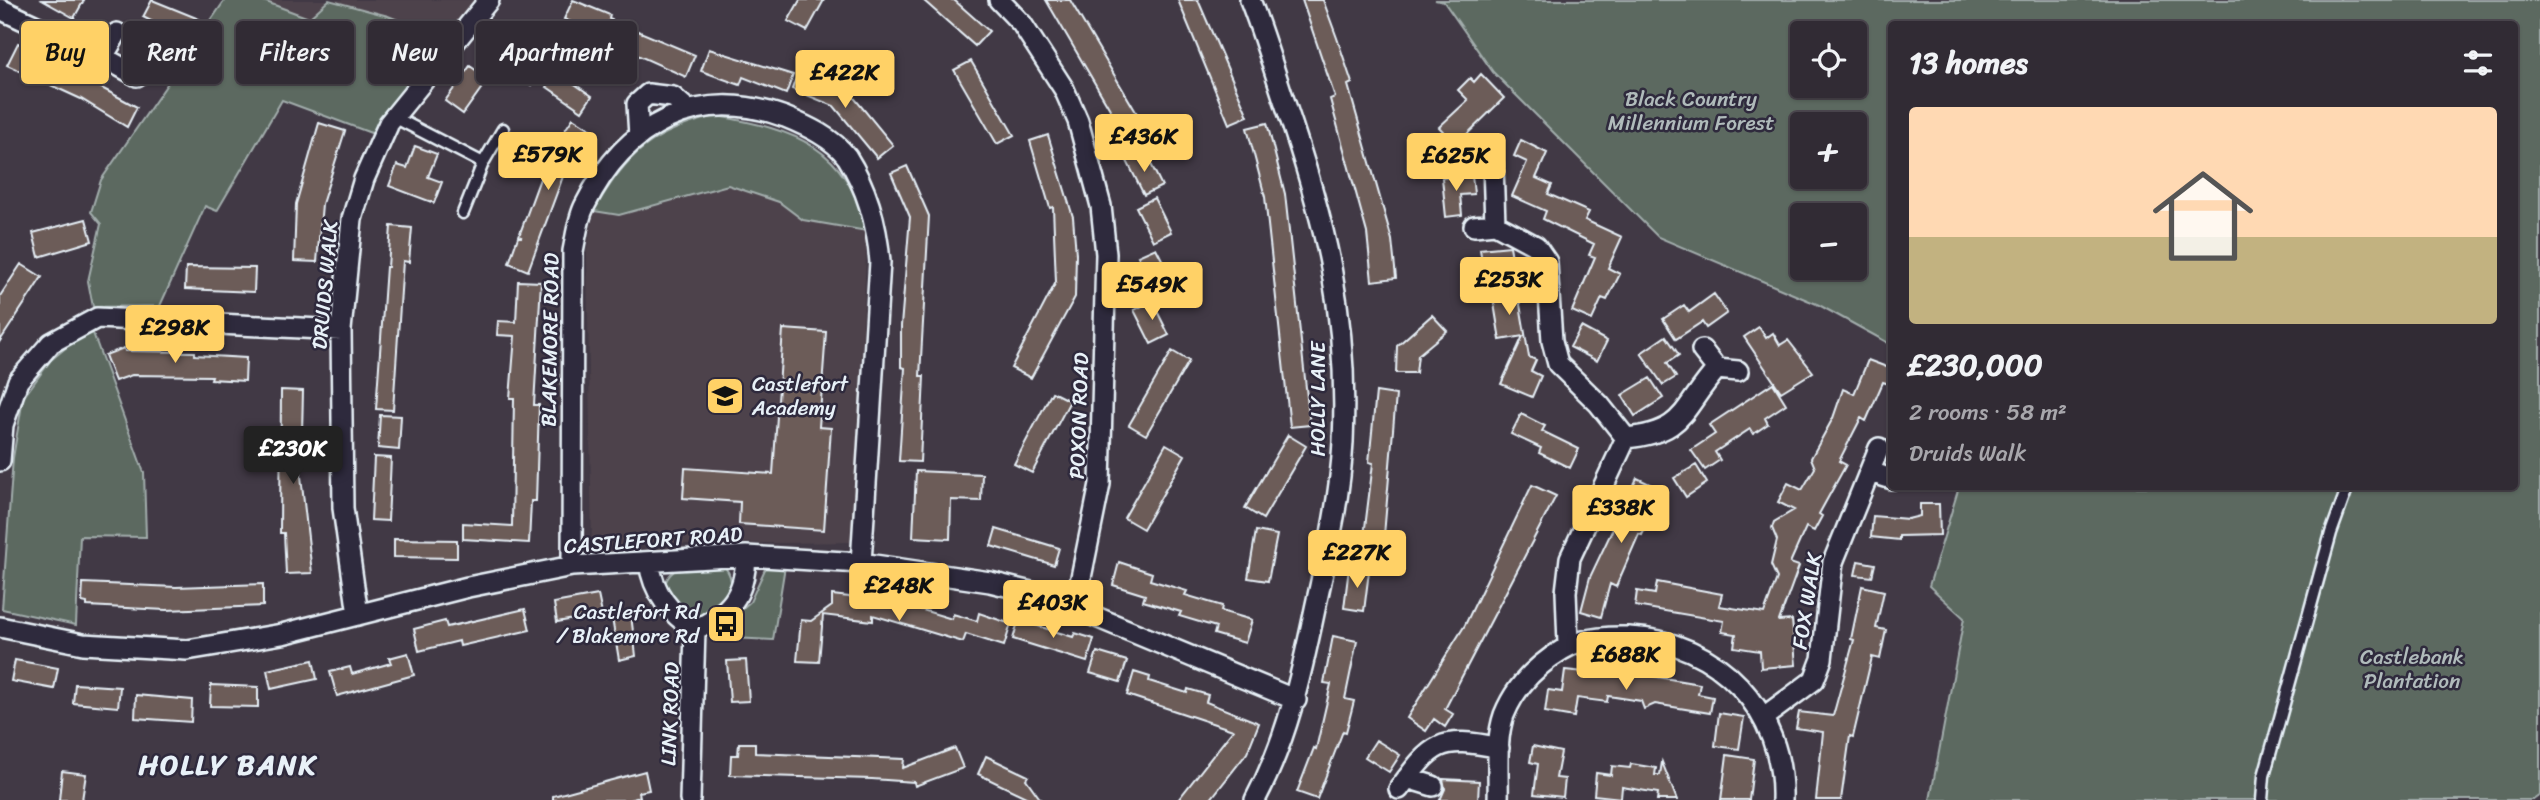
<!DOCTYPE html>
<meta charset="utf-8">
<style>
:root{--surface:#312b34;--page:#39333c;--text:#f1f3f6;--muted:#a8a7ac;--line:#4c474f;--accent:#ffd166}
body{margin:0;font-family:Sriracha,sans-serif;background:var(--page);color:var(--text);height:100vh;display:flex;flex-direction:column;font-size:26px;white-space:nowrap}
*{box-sizing:border-box;margin:0}
p{font-size:23px;color:var(--muted)}
.icon{flex:none;width:38px;height:38px;fill:none;stroke:currentColor;stroke-width:2;stroke-linecap:round;stroke-linejoin:round}
.map{position:relative;flex:1;overflow:hidden}
.drawer{position:absolute;left:1888px;top:21px;width:630px;height:469px;display:flex;flex-direction:column;background:var(--surface);border-radius:7px;box-shadow:0 2px 5px #0004,0 0 0 2px var(--line)}
.drawer>*{flex:none}
.hud{position:absolute;left:21px;top:21px;width:665px;height:63px;display:flex;gap:14px}
.controls{position:absolute;left:1790px;top:21px;display:grid;gap:14px}
.controls a{display:grid;place-items:center;width:77px;height:77px;border-radius:7px;background:var(--surface);box-shadow:0 2px 5px #0004,0 0 0 2px var(--line);font-size:35px}
.price{position:absolute;translate:-50% -60px;padding:0 16px;border-radius:7px;background:var(--accent);color:#111;font-size:23px;line-height:46px;filter:drop-shadow(0 2px 4px #0008)}
.price::after{content:'';position:absolute;left:50%;top:42px;width:21px;height:16px;margin-left:-10px;background:inherit;clip-path:polygon(0 0,100% 0,50% 100%)}
.price.active{background:#222;color:#fff}
ul{padding:0;list-style:none}
li{display:grid;align-content:center;gap:14px;height:371px;padding:0 21px}
li span{display:grid;place-items:center;height:217px;border-radius:7px;color:#555}
li>.icon{margin-inline-start:auto}
span .icon{width:126px;height:126px;fill:#fffc;stroke-width:1}
li b{font-size:30px}
h2{display:flex;justify-content:space-between;align-items:center;height:84px;padding:0 21px;font-size:30px}
.tag{padding:0 24px;border-radius:7px;background:var(--surface);box-shadow:0 2px 5px #0004,0 0 0 2px var(--line);font-size:24px;line-height:63px}
.tag.active{background:var(--accent);color:#111}
.map>svg:first-child{display:block}
.built{fill:#4e434b}
.green{fill:#5b6960;stroke:#a2adac;stroke-width:2;fill-rule:evenodd}
.building{fill:#6c5b59;stroke:#e8f1f8;stroke-width:2}
.lines{fill:none;stroke-linecap:round;stroke-linejoin:round}
.lane-casing{stroke:#e8f1f8;stroke-width:15}
.street-casing{stroke:#e8f1f8;stroke-width:24}
.lane{stroke:#2f2a3d;stroke-width:10}
.street{stroke:#2f2a3d;stroke-width:19}
.labels{text-anchor:middle;dominant-baseline:central;stroke-width:5;stroke-linejoin:round;paint-order:stroke}
.park-label{font-size:21px;fill:#b0bbbb;stroke:#2f2a3d}
.street-label{font-size:21px;fill:#e8f1f8;stroke:#2f2a3d}
.poi-label{font-size:21px;fill:#e8f1f8;stroke:#2f2a3d;text-anchor:start}
.district-label{font-size:28px;font-weight:bold;letter-spacing:2px;fill:#e8f1f8;stroke:#2f2a3d}
</style>
<div class="map">
<svg width="2540" height="800" viewBox="0 0 2540 800">
<rect width="100%" height="100%" fill="#413945"/>
<filter id="ink" filterUnits="userSpaceOnUse"><feTurbulence type="fractalNoise" baseFrequency=".0143" numOctaves="2"/><feDisplacementMap in="SourceGraphic" scale="14" xChannelSelector="R" yChannelSelector="G"/><feConvolveMatrix kernelMatrix="1 2 1 2 8 2 1 2 1" color-interpolation-filters="sRGB"/></filter>
<g filter="url(#ink)">
<path class="built" d="M261,0H481L446,39L388,16L309,18Z
M717,116L760,124L806,141L834,161L867,231L854,542L592,545L587,250L594,211L642,147L687,123Z"/>
<path class="green" d="M225,0H261L309,18L329,0L388,16L446,39L402,90L371,133L282,100L217,211L205,206L160,306L93,307L88,281L101,224L91,212L101,180Z
M1435,0H2540V795L2533,800H1930L1964,618L1929,586L1959,487L2515,486V24H1892V345L1819,305L1658,237L1493,72L1444,2ZM1802,33H1855V86H1802ZM1802,124H1855V177H1802ZM1802,215H1855V268H1802Z
M717,116C796,130 846,146 867,231L803,220L779,202L728,185L619,215L594,211C625,155 653,130 717,116Z
M93,333L144,473L146,537L80,536L76,625L2,609L13,458L23,398L51,360L74,341Z
M721,563C747,587 718,620 689,616L664,589C668,561 698,565 721,563Z
M785,566L773,640L714,637L721,626L750,602L766,567Z"/>
<path class="building" d="M42,0H84L74,18Z
M152,0L199,19L189,40L143,17Z
M573,0L610,15L609,19L695,55L686,77L606,41L607,37L564,19Z
M800,0H824L807,31L788,21Z
M923,0H954L989,31L975,46Z
M1046,0H1070L1149,134L1131,145Z
M1178,0H1198L1248,116L1229,124Z
M1302,0H1323L1337,38L1352,83L1348,85L1392,240L1396,278L1372,281L1367,233L1330,99L1335,97Z
M18,43L137,107L127,127L81,99L7,65Z
M507,43L543,68L531,85L495,60Z
M709,49L793,75L786,94L743,77L740,85L701,71Z
M971,61L1014,135L997,144L954,70Z
M470,66L488,79L463,114L445,101Z
M799,70L847,89L893,145L877,158L834,106L792,89Z
M557,72L592,96L582,111L547,87Z
M1481,74L1504,98L1456,145L1439,127L1468,100L1458,90L1470,78L1474,82Z
M573,118L592,130L565,171L528,271L509,263L518,237H522L519,236L549,154Z
M319,123L345,131L322,204L317,262L294,261L296,204Z
M1267,123L1285,194L1310,425L1290,427L1265,197L1247,128Z
M1048,135L1073,217L1076,254L1075,297L1031,378L1011,368L1056,282L1053,207L1050,208L1030,141Z
M1521,140L1547,153L1536,178L1552,185L1548,194L1589,212L1585,220L1622,237L1608,268L1620,274L1607,300L1602,298L1592,320L1572,311L1595,257L1589,255L1594,244L1543,219L1546,211L1512,196L1527,162L1514,156Z
M415,146L437,154L428,177L442,182L434,203L389,186L397,165L407,168Z
M1145,152L1162,186L1144,195L1127,161Z
M907,166L929,216L920,376H924L920,462L899,461L905,368L901,367V326L910,217L891,173Z
M1472,175L1474,194L1460,195L1462,215L1446,217L1442,178Z
M1154,198L1171,232L1153,241L1136,207Z
M86,219L92,241L39,257L33,233Z
M391,226L412,228L409,262L403,261L393,410L376,409L386,267H388Z
M1510,246L1529,357L1536,360L1531,371L1541,376L1532,397L1501,384L1523,336L1500,340L1489,273L1471,272L1482,262L1480,249Z
M1156,248L1173,281L1155,290L1138,256Z
M21,264L42,277L0,341V296Z
M186,267L255,268L254,292L185,289Z
M518,281L541,282L534,405H539L536,501H531L529,543L463,539V523L512,526L514,398H510L515,336L497,335L498,321L516,322Z
M1714,294L1727,313L1706,328L1702,322L1676,339L1663,319L1684,305L1689,312Z
M1152,301L1169,335L1151,344L1134,310Z
M1432,315L1447,331L1418,355L1416,373H1396L1397,346Z
M1581,327L1607,341L1597,361L1570,347Z
M1759,327L1766,338L1773,333L1780,345L1788,340L1813,372L1781,392L1744,337Z
M783,329L826,332L819,427L831,428L824,530L739,524L740,502L683,498L685,468L773,474Z
M1666,336L1679,355L1667,363L1676,377L1663,385L1641,353Z
M124,348L125,351L195,352V355L246,358L245,381L211,379L212,376L132,375L115,381L105,355Z
M1172,351L1189,361L1146,435L1129,425Z
M1868,360L1892,369V385L1883,382L1866,421L1861,418L1839,461L1846,465L1819,514L1822,516L1814,531L1806,527L1790,563L1799,566L1779,621L1792,620L1796,665L1761,668L1760,651L1734,647L1736,634L1722,632L1724,621L1635,606L1637,591L1655,594L1657,582L1722,594L1719,606L1764,613L1777,578L1771,565L1777,540L1772,528L1774,522L1794,510L1778,502L1788,483L1802,490L1815,468L1811,458L1833,418L1843,389L1854,394Z
M1650,378L1663,398L1635,416L1622,395Z
M1773,383L1786,404L1765,418L1768,424L1753,434L1750,429L1715,452L1720,460L1705,470L1691,450L1715,434L1709,425Z
M281,390L303,391L301,476L312,573L286,574L284,533H280Z
M1052,392L1070,401L1032,473L1014,464Z
M1376,392L1396,395L1383,547L1363,544L1373,463L1369,462Z
M1521,414L1545,426L1542,431L1579,449L1570,468L1539,453L1541,448L1511,434Z
M380,415L401,416L399,450L378,448Z
M1288,435L1306,446L1263,519L1245,508Z
M1166,444L1185,455L1143,529L1124,518Z
M374,457L391,458L388,521L371,520Z
M1696,465L1707,483L1686,497L1674,478Z
M916,471L982,474L981,501L951,500L950,539L913,537Z
M1637,478L1664,491L1642,535L1639,534L1616,587L1610,584L1601,617L1581,611L1590,577Z
M1532,485L1556,496L1445,709L1453,714L1445,727L1434,719L1426,731L1407,718L1465,625Z
M1920,504H1939L1940,535L1899,536V540L1871,537L1873,516L1908,519L1920,516Z
M996,529L1059,548L1054,565L991,546Z
M1256,531L1277,535L1268,581L1248,578Z
M394,539L457,540V558L394,557Z
M1858,561L1875,564L1872,577L1855,575Z
M1119,562L1152,573L1150,580L1187,591L1185,595L1222,606L1221,611L1252,620L1245,643L1214,634L1216,627L1179,616L1181,612L1143,601L1145,595L1113,585Z
M1349,568L1369,571L1364,611L1344,608Z
M83,583L176,587L263,584V606L166,610L87,606V603L82,602Z
M1862,586L1884,591L1876,628L1886,630L1880,659L1872,657L1853,737L1850,736L1841,800H1816L1823,732L1796,728L1799,712L1833,716L1854,640L1851,639Z
M598,595L602,614L557,622L554,603Z
M832,595L894,602L896,596L915,602L913,607L952,619L953,614L977,621L979,613L1011,624L1004,646L966,634L963,642L873,615V621L823,615L819,662L797,661L801,620L811,621L832,606Z
M525,609L530,630L460,646L459,641L419,651L414,629L445,621L447,627Z
M631,615L636,656L619,660L612,618Z
M1020,615L1037,620L1035,625L1073,637L1075,633L1094,639L1087,662L1013,639Z
M1333,636L1357,641L1345,699L1354,701L1346,732L1343,731L1317,799L1297,792L1314,748L1316,749L1331,684L1324,683Z
M1097,652L1127,661L1120,682L1090,673Z
M408,653L414,675L337,696L330,672L350,667L352,674L391,663L389,658Z
M15,660L58,668L54,689L11,681Z
M313,660L317,679L271,689L267,670Z
M746,660L749,701L730,702L727,661Z
M1565,670L1614,675L1615,670L1700,684L1698,694L1713,697L1710,713L1655,704L1644,709L1641,701L1608,696L1607,702L1577,698L1574,717L1545,712L1548,690L1562,692Z
M1134,672L1150,677L1149,681L1187,693L1188,689L1208,695L1206,702L1259,723L1247,753L1210,800H1178L1233,730L1127,695Z
M75,684L120,687L118,707L73,703Z
M211,685L258,687V707L210,706Z
M136,695L192,700L191,722L135,718Z
M1719,713L1744,717L1739,749L1715,746Z
M1376,740L1400,755L1389,772L1365,757Z
M739,743H755V753L904,759L903,768L955,748L963,768L915,786L914,782L872,779L730,775L731,755H738Z
M1533,746L1561,752L1556,778L1565,779L1563,797L1534,794L1538,764L1530,762Z
M1727,755L1754,759L1749,800H1721Z
M986,756L1028,776L1026,779L1041,800H1032L978,774Z
M1662,762L1677,800H1657L1658,793L1622,787L1621,798L1594,795L1596,773L1611,775L1612,766L1630,768L1631,764L1656,768L1655,775H1660Z
M62,771L86,774L82,800H59Z
M645,771L649,790L639,792L640,797L629,800H553V796Z
M1443,779L1479,781L1478,800H1440L1445,789Z"/>
<g class="lines">
<defs>
<path id="lane" d="M394,117L483,163L463,213
M483,163L503,129
M2262,800L2264,776L2331,533L2348,486"/>
<path id="street" d="M999,0L1022,24L1064,89L1078,121L1101,206L1106,254L1100,484L1075,607
M1250,0C1263,33 1273,67 1284,100C1325,220 1349,314 1343,442C1340,499 1327,554 1315,609C1301,676 1287,740 1255,800
M0,9L103,57L137,76
M103,57L117,33
M639,136L637,104L648,94L673,97L687,109
M1493,165L1495,224
M1474,226L1495,224L1536,246L1547,262L1552,341L1558,364L1599,404L1626,438
M1702,350L1717,369L1738,371
M0,461L3,425L18,381L51,343L97,318L341,330
M1870,472L1892,479
M649,562C653,593 670,613 695,630
M572,566L573,251C576,237 578,218 585,205C625,124 698,85 785,117C807,126 833,138 847,157C868,190 877,224 880,262L861,563
M358,615L343,508L341,330L352,219L364,179L389,123L489,0
M0,627L83,644L187,650L282,634L468,587L572,566L746,556L861,563L990,582L1043,595L1296,700
M695,630C730,612 745,596 746,556
M1568,644L1566,592L1570,558L1626,438C1687,432 1681,409 1717,369
M1764,717L1814,680L1822,659L1833,562L1879,448
M1407,778L1433,786
M1399,789C1432,744 1439,735 1499,748
M690,800L695,630
M1498,800C1499,773 1495,741 1504,715C1512,695 1524,679 1541,665C1571,640 1591,636 1629,637C1718,640 1785,712 1782,800"/>
</defs>
<use href="#lane" class="lane-casing"/>
<use href="#street" class="street-casing"/>
<use href="#lane" class="lane"/>
<use href="#street" class="street"/>
</g>
</g>
<defs>
<symbol id="school-square" viewBox="-11 -11 22 22"><rect x="-9" y="-9" width="18" height="18" rx="4" fill="#ffd166" stroke="#2f2a3d"/><path d="M0-5L7-2L0 1L-7-2ZM-4 1L0 2.5L4 1V4Q0 6-4 4Z" fill="#111"/></symbol>
<symbol id="bus-square" viewBox="-11 -11 22 22"><rect x="-9" y="-9" width="18" height="18" rx="4" fill="#ffd166" stroke="#2f2a3d"/><path d="M-5-6H5V4H4V6H2V4H-2V6H-4V4H-5ZM-3.5-4V0h7V-4ZM-3.5 1.2v1.5H-2V1.2ZM2 1.2v1.5H3.5V1.2Z" fill="#111"/></symbol>
</defs>
<g fill-rule="evenodd">
<use href="#school-square" x="703" y="374" width="44" height="44"/>
<use href="#bus-square" x="704" y="602" width="44" height="44"/>
</g>
<g class="labels">
<g class="park-label">
<text x="1691" y="99">Black Country<tspan x="1691" dy="24">Millennium Forest</tspan></text>
<text x="2412" y="657">Castlebank<tspan x="2412" dy="24">Plantation</tspan></text>
</g>
<g class="street-label">
<text transform="translate(325 285) rotate(-85)">DRUIDS WALK</text>
<text transform="translate(550 340) rotate(-89)">BLAKEMORE ROAD</text>
<text transform="translate(1318 399) rotate(-90)">HOLLY LANE</text>
<text transform="translate(1079 416) rotate(-88)">POXON ROAD</text>
<text transform="translate(653 540) rotate(-4)">CASTLEFORT ROAD</text>
<text transform="translate(1807 601) rotate(-81)">FOX WALK</text>
<text transform="translate(670 714) rotate(-88)">LINK ROAD</text>
</g>
<g class="poi-label">
<text x="752" y="384">Castlefort<tspan x="752" dy="24">Academy</tspan></text>
<text x="699" y="612" text-anchor="end">Castlefort Rd<tspan x="699" dy="24">/ Blakemore Rd</tspan></text>
</g>
<g class="district-label">
<text x="228" y="764">HOLLY BANK</text>
</g>
</g>
</svg>
<div class="controls">
<a><svg class="icon" aria-label="locate" viewBox="0 0 24 24"><circle cx="12" cy="12" r="6"/><path d="M12 2v4M12 18v4M2 12h4M18 12h4"/></svg></a>
<a>+</a>
<a>−</a>
</div>
<b class="price" style="left:845px;top:110px">£422K</b>
<b class="price" style="left:1144px;top:174px">£436K</b>
<b class="price" style="left:548px;top:192px">£579K</b>
<b class="price" style="left:1456px;top:193px">£625K</b>
<b class="price" style="left:1509px;top:317px">£253K</b>
<b class="price" style="left:1152px;top:322px">£549K</b>
<b class="price" style="left:175px;top:365px">£298K</b>
<b class="price active" style="left:293px;top:486px">£230K</b>
<b class="price" style="left:1621px;top:545px">£338K</b>
<b class="price" style="left:1357px;top:590px">£227K</b>
<b class="price" style="left:899px;top:623px">£248K</b>
<b class="price" style="left:1053px;top:640px">£403K</b>
<b class="price" style="left:1626px;top:692px">£688K</b>
<div class="hud">
<a class="tag active">Buy</a>
<a class="tag">Rent</a>
<a class="tag">Filters</a>
<a class="tag">New</a>
<a class="tag">Apartment</a>
</div>
<section class="drawer">
<h2>13 homes<svg class="icon" aria-label="filters" viewBox="0 0 24 24"><path d="M4 7h16M4 17h16"/><circle cx="9" cy="7" r="2"/><circle cx="15" cy="17" r="2"/></svg></h2>
<ul>
<li><span style="background:linear-gradient(#ffd9b3 60%,#c2b280 0)"><svg class="icon" aria-label="home" viewBox="0 0 24 24"><path d="M3 11l9-7 9 7M6 9v11h12V9"/></svg></span><div><b>£230,000</b><p>2 rooms · 58 m²</p><p>Druids Walk</p></div></li>
</ul>
</section>
</div>
